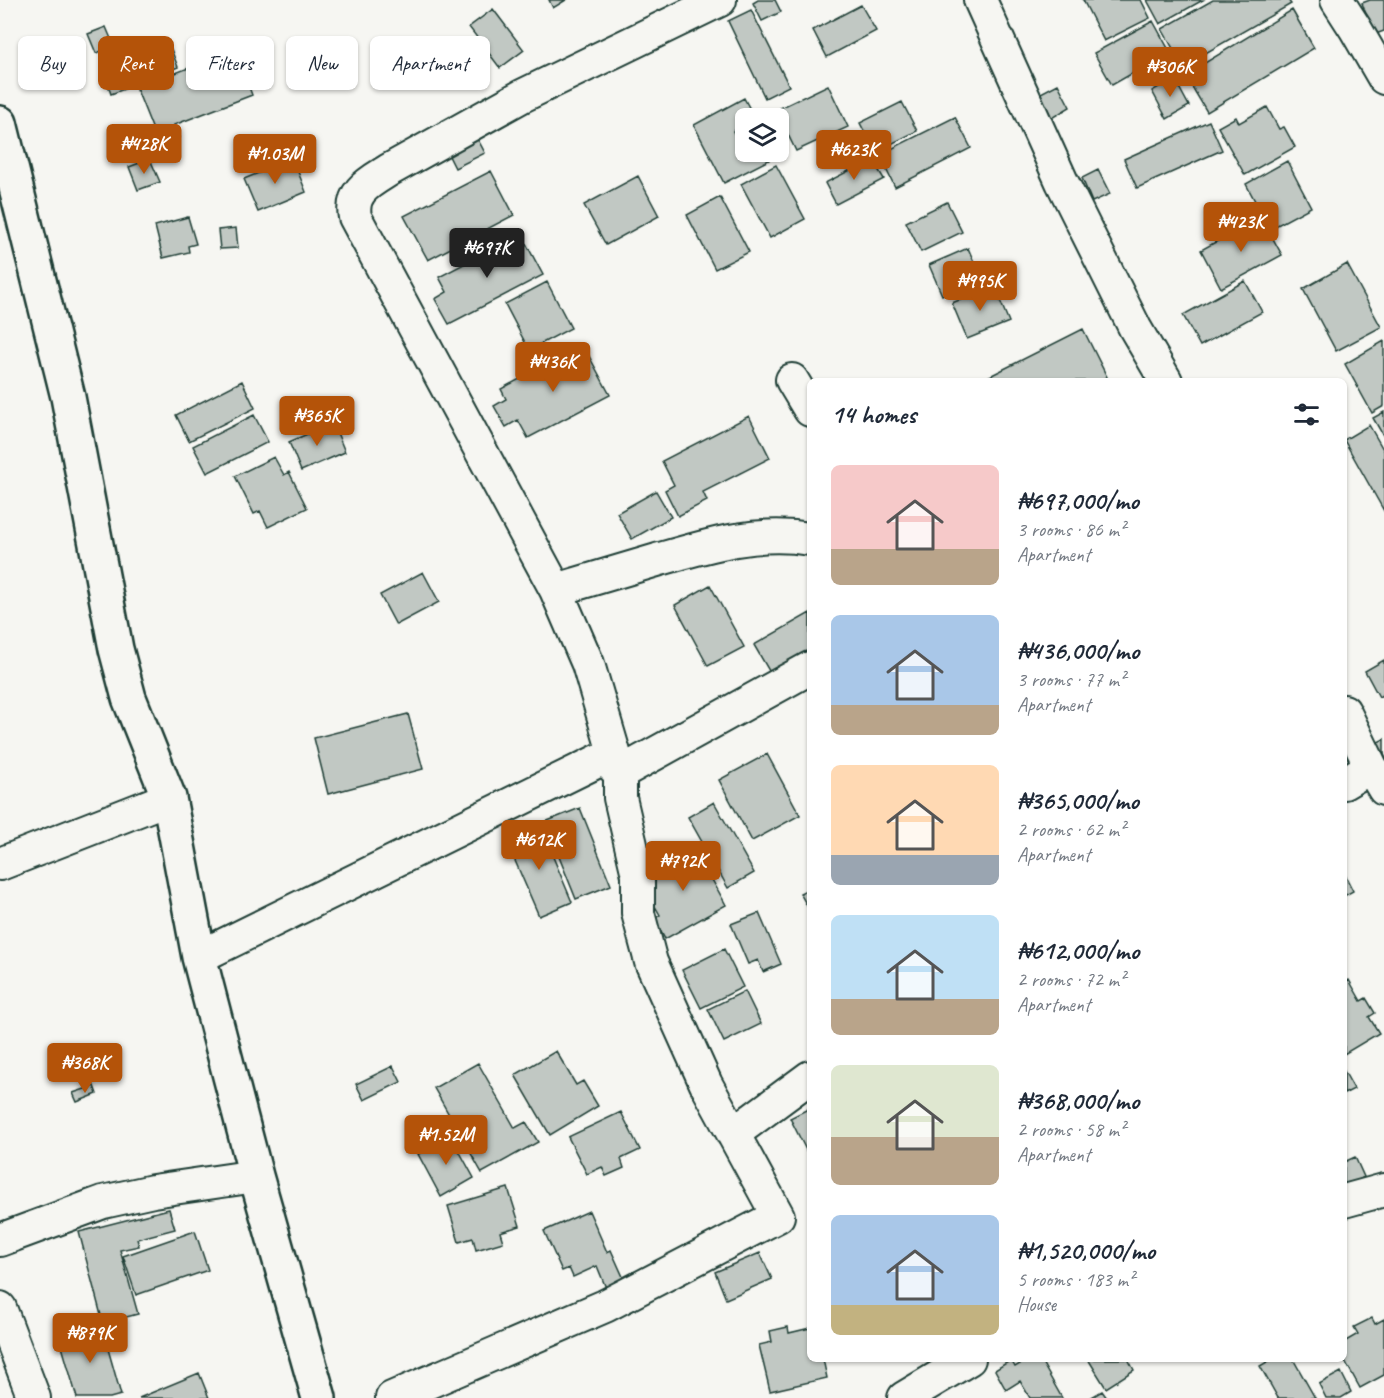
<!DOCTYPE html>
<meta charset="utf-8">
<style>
:root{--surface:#fff;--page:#f2f2f3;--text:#1f2937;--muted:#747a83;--accent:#b45309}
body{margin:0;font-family:Caveat,sans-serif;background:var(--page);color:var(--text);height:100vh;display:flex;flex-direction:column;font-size:22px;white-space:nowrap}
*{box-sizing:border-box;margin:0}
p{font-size:20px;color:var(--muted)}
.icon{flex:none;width:33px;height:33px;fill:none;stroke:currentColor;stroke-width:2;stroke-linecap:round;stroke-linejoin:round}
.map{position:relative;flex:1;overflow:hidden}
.sheet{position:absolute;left:807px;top:378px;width:540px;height:984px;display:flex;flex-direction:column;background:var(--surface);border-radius:9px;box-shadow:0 2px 4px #0004}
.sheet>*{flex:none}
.hud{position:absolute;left:18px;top:36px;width:570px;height:54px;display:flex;gap:12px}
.fabs{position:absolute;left:735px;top:108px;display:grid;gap:12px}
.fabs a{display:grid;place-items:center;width:54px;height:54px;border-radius:9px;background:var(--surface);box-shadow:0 2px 4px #0004;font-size:30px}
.price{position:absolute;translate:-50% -51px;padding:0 14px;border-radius:6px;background:var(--accent);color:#fff;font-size:20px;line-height:39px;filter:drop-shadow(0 2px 3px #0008)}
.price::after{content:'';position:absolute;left:50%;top:36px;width:18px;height:14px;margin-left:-9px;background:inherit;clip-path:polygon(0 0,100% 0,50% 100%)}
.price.on{background:#222;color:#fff}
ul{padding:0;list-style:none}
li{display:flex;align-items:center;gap:18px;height:150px;padding:0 24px}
li span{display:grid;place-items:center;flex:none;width:168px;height:120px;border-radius:9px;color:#555}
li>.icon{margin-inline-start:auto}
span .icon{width:72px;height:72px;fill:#fffc;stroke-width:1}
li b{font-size:26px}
h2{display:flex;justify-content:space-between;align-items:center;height:72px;padding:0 24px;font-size:26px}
.chip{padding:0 21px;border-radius:9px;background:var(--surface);box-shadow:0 2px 4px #0004;font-size:21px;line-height:54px}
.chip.on{background:var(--accent);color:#fff}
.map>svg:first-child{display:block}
.building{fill:#c1c8c3;stroke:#1f3d34;stroke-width:1.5}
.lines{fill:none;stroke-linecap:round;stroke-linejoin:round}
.minor-casing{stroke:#1f3d34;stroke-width:36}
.major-casing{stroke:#1f3d34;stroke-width:38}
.minor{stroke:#f6f6f2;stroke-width:32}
.major{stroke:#f6f6f2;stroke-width:33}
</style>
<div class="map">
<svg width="1384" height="1398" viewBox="0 0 1384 1398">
<rect width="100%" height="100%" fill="#f6f6f2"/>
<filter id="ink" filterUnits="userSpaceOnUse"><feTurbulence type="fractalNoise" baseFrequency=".0167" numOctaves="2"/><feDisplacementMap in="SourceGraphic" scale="12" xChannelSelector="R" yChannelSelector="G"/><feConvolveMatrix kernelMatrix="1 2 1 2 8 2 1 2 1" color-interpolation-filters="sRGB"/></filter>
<g filter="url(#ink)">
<path class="building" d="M549,0H566L553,8Z
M758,0H775L781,12L762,21L753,3Z
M1083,0H1141L1150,18L1104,41Z
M1147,0H1203L1160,24Z
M1213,0H1288L1291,4L1183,66L1162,29Z
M1370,0H1384V31L1373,35L1362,3Z
M861,5L876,31L827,57L813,30Z
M493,9L524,50L500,68L469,27Z
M751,10L789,86L765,98L728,21Z
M1292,10L1314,48L1207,112L1185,75Z
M1153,21L1170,52L1112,85L1094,53Z
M106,27L120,60L107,64L102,51L96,53L88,34Z
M171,49L178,67L154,76L155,81L235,50L252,95L174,125L179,137L159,145L135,85L111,94L104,74Z
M1174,78L1189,106L1167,119L1152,91Z
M1058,84L1070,107L1050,119L1037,95Z
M828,85L848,127L796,151L776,110Z
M744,98L753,115L741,121L744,126L733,131L736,137L746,132V152H765L769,160L724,183L694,125Z
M902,102L917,131L875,152L860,123Z
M1267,107L1279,129L1284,127L1295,147L1245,175L1218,127L1236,117L1239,123Z
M955,117L971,148L895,187L879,155Z
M1209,121L1222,150L1137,188L1124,159Z
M475,134L485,153L455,168L446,150Z
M150,159L160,182L138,190L129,167Z
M293,159L306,192L258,212L244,179Z
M872,159L884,179L836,204L825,183Z
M1287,161L1311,207L1270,229L1246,184Z
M776,165L805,219L770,238L741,184Z
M1098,170L1110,194L1092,202L1082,178Z
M491,171L514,215L428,260L404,216Z
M638,176L659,216L606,245L584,205Z
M720,197L749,252L715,269L687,215Z
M947,202L962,232L921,252L906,222Z
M188,217L196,244L188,246L189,252L163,258L155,226Z
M1261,217L1282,255L1221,288L1201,250Z
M236,228L238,248L220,249L218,230Z
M521,234L543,275L449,324L435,299L447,292L439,277Z
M968,248L981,278L942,295L929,265Z
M1347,264L1381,327L1336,351L1303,289Z
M1245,281L1262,312L1200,346L1183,315Z
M547,282L571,328L529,350L505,304Z
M994,286L1009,322L967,339L952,303Z
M1083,329L1107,377L1099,381H987L986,378Z
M1384,341V406L1372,413L1345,364Z
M583,345L610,395L528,438L518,420L506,427L494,406L506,399L501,389Z
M242,381L255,408L189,441L176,415Z
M1384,412V437L1373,418Z
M254,415L268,442L207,473L193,446Z
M749,416L770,458L703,492L707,501L678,516L665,490L674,485L662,461Z
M333,423L345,452L301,471L289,442Z
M1369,425L1384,451V511L1344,440Z
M274,457L284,475L289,472L307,508L268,527L260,511L254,514L235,476Z
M656,491L671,517L632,539L617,513Z
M423,572L439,602L396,625L380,595Z
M710,585L744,647L708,666L675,605Z
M810,613V655L772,676L754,645Z
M1384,660V694L1379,697L1365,671Z
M408,714L423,769L328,794L314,738Z
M1384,739V758L1376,743Z
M767,754L800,815L752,841L719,780Z
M714,802L754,873L728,888L688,817Z
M580,808L611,885L576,899L545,822Z
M540,826L572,902L539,916L506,840Z
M682,847L686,854L695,849L726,905L665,939L654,919L660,915L642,883L666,870L660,859Z
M1344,873L1353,891L1344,896Z
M810,888V911L800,893Z
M759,913L781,964L763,972L758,960L748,964L731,924Z
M724,949L743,987L701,1008L682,970Z
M1349,980L1361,1001L1366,998L1375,1013L1369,1017L1379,1033L1344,1054V983Z
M745,991L761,1024L724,1042L708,1009Z
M70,1043L75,1059L58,1064L55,1055L62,1052L60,1046Z
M556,1051L576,1085L583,1081L598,1106L550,1135L515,1075Z
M478,1063L515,1128L526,1122L538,1142L482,1173L434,1088Z
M393,1066L401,1082L364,1100L356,1084Z
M1344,1071L1354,1089L1344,1094Z
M94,1086L97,1094L77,1102L73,1093Z
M810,1108V1158L790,1118Z
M621,1112L640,1150L621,1159L624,1168L606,1176L602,1167L587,1174L568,1137Z
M451,1136L474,1178L441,1197L418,1154Z
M1355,1157L1364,1177L1353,1183L1344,1195V1162Z
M508,1188L520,1226L500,1232L503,1242L476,1250L473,1238L459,1242L448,1206Z
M169,1209L175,1229L137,1239L139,1246L120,1250L138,1314L103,1323L79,1232Z
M589,1211L607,1252L611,1250L624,1279L606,1288L597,1266L573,1277L569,1268L562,1271L544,1231Z
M195,1231L208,1270L136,1295L123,1256Z
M760,1253L772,1279L726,1299L715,1272Z
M1372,1318L1375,1324L1384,1319V1375L1360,1388L1344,1359V1342L1358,1334L1354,1327Z
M101,1324L121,1395L110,1398H77L59,1336Z
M788,1327L789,1333L810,1328V1359H823L827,1378L770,1391L759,1345L772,1342L770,1331Z
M1028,1359H1040L1062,1398H1030L1020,1381L1006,1390L995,1370L1011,1360L1015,1367Z
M1088,1359H1128L1134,1370L1106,1388Z
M1272,1359H1293L1315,1398H1278L1260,1366Z
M1341,1372L1351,1392L1341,1398H1326L1319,1384Z
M199,1373L209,1398H139Z
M1102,1391L1107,1398H1090Z"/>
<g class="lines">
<defs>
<path id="minor" d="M980,0L1062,182L1135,328L1166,381
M1337,0L1355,28L1384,78
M792,380L810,410
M556,590C590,580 623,570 657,560C708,545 757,530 810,539
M1344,711L1371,767L1384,789
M1344,783L1371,767
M0,864L169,798
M199,957L604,758L620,773L810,668
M733,1134L810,1077
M1344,1201L1384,1190
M0,1240L103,1202L153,1191L256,1176
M0,1308L34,1398
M392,1398L605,1306L778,1216L706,1084L651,962L638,913V875L620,798V773L588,664L556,590L355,217C350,191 370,182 389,170L522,96L720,0
M904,1398L969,1359"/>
<path id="major" d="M0,123L68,397L116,649L129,698L169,798L199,957L256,1176L319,1398"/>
</defs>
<use href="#minor" class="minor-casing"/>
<use href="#major" class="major-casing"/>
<use href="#minor" class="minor"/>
<use href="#major" class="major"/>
</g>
</g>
</svg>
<div class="fabs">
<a><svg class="icon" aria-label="layers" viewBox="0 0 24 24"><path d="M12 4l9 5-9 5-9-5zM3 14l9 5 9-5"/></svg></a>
</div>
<b class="price" style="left:1170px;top:98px">₦306K</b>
<b class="price" style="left:144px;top:175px">₦428K</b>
<b class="price" style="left:854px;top:181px">₦623K</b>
<b class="price" style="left:275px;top:185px">₦1.03M</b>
<b class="price" style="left:1241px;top:253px">₦423K</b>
<b class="price on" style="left:487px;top:279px">₦697K</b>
<b class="price" style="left:980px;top:312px">₦995K</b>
<b class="price" style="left:553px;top:393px">₦436K</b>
<b class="price" style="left:317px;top:447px">₦365K</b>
<b class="price" style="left:539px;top:871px">₦612K</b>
<b class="price" style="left:683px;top:892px">₦792K</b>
<b class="price" style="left:85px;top:1094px">₦368K</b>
<b class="price" style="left:446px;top:1166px">₦1.52M</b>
<b class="price" style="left:90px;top:1364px">₦879K</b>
<div class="hud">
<a class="chip">Buy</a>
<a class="chip on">Rent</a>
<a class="chip">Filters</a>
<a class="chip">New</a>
<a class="chip">Apartment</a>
</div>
<section class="sheet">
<h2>14 homes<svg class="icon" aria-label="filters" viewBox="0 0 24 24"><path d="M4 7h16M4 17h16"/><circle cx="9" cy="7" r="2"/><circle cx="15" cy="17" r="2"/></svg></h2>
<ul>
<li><span style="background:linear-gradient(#f6c9c9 70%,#b9a48a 0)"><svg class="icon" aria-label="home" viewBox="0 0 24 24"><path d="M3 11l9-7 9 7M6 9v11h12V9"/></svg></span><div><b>₦697,000/mo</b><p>3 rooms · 86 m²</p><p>Apartment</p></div></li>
<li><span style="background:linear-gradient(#a9c7e8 75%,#b9a48a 0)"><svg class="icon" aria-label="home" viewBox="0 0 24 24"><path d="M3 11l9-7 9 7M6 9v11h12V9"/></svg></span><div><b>₦436,000/mo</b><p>3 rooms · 77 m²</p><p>Apartment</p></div></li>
<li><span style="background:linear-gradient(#ffd9b3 75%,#9aa5b1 0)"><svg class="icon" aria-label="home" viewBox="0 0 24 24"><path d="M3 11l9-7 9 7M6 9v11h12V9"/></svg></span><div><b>₦365,000/mo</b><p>2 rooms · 62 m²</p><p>Apartment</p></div></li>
<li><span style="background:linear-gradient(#bfe0f5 70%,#b9a48a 0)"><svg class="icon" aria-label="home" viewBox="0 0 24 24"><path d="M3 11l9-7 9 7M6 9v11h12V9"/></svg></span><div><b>₦612,000/mo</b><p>2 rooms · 72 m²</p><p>Apartment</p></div></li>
<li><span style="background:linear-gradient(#dfe7d0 60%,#b9a48a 0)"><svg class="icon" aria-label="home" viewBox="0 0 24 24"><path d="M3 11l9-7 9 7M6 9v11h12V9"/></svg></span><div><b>₦368,000/mo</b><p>2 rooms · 58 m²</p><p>Apartment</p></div></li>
<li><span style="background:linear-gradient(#a9c7e8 75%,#c2b280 0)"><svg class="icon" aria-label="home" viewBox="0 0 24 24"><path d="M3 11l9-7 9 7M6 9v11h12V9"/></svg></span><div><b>₦1,520,000/mo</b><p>5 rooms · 183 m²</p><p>House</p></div></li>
</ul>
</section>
</div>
